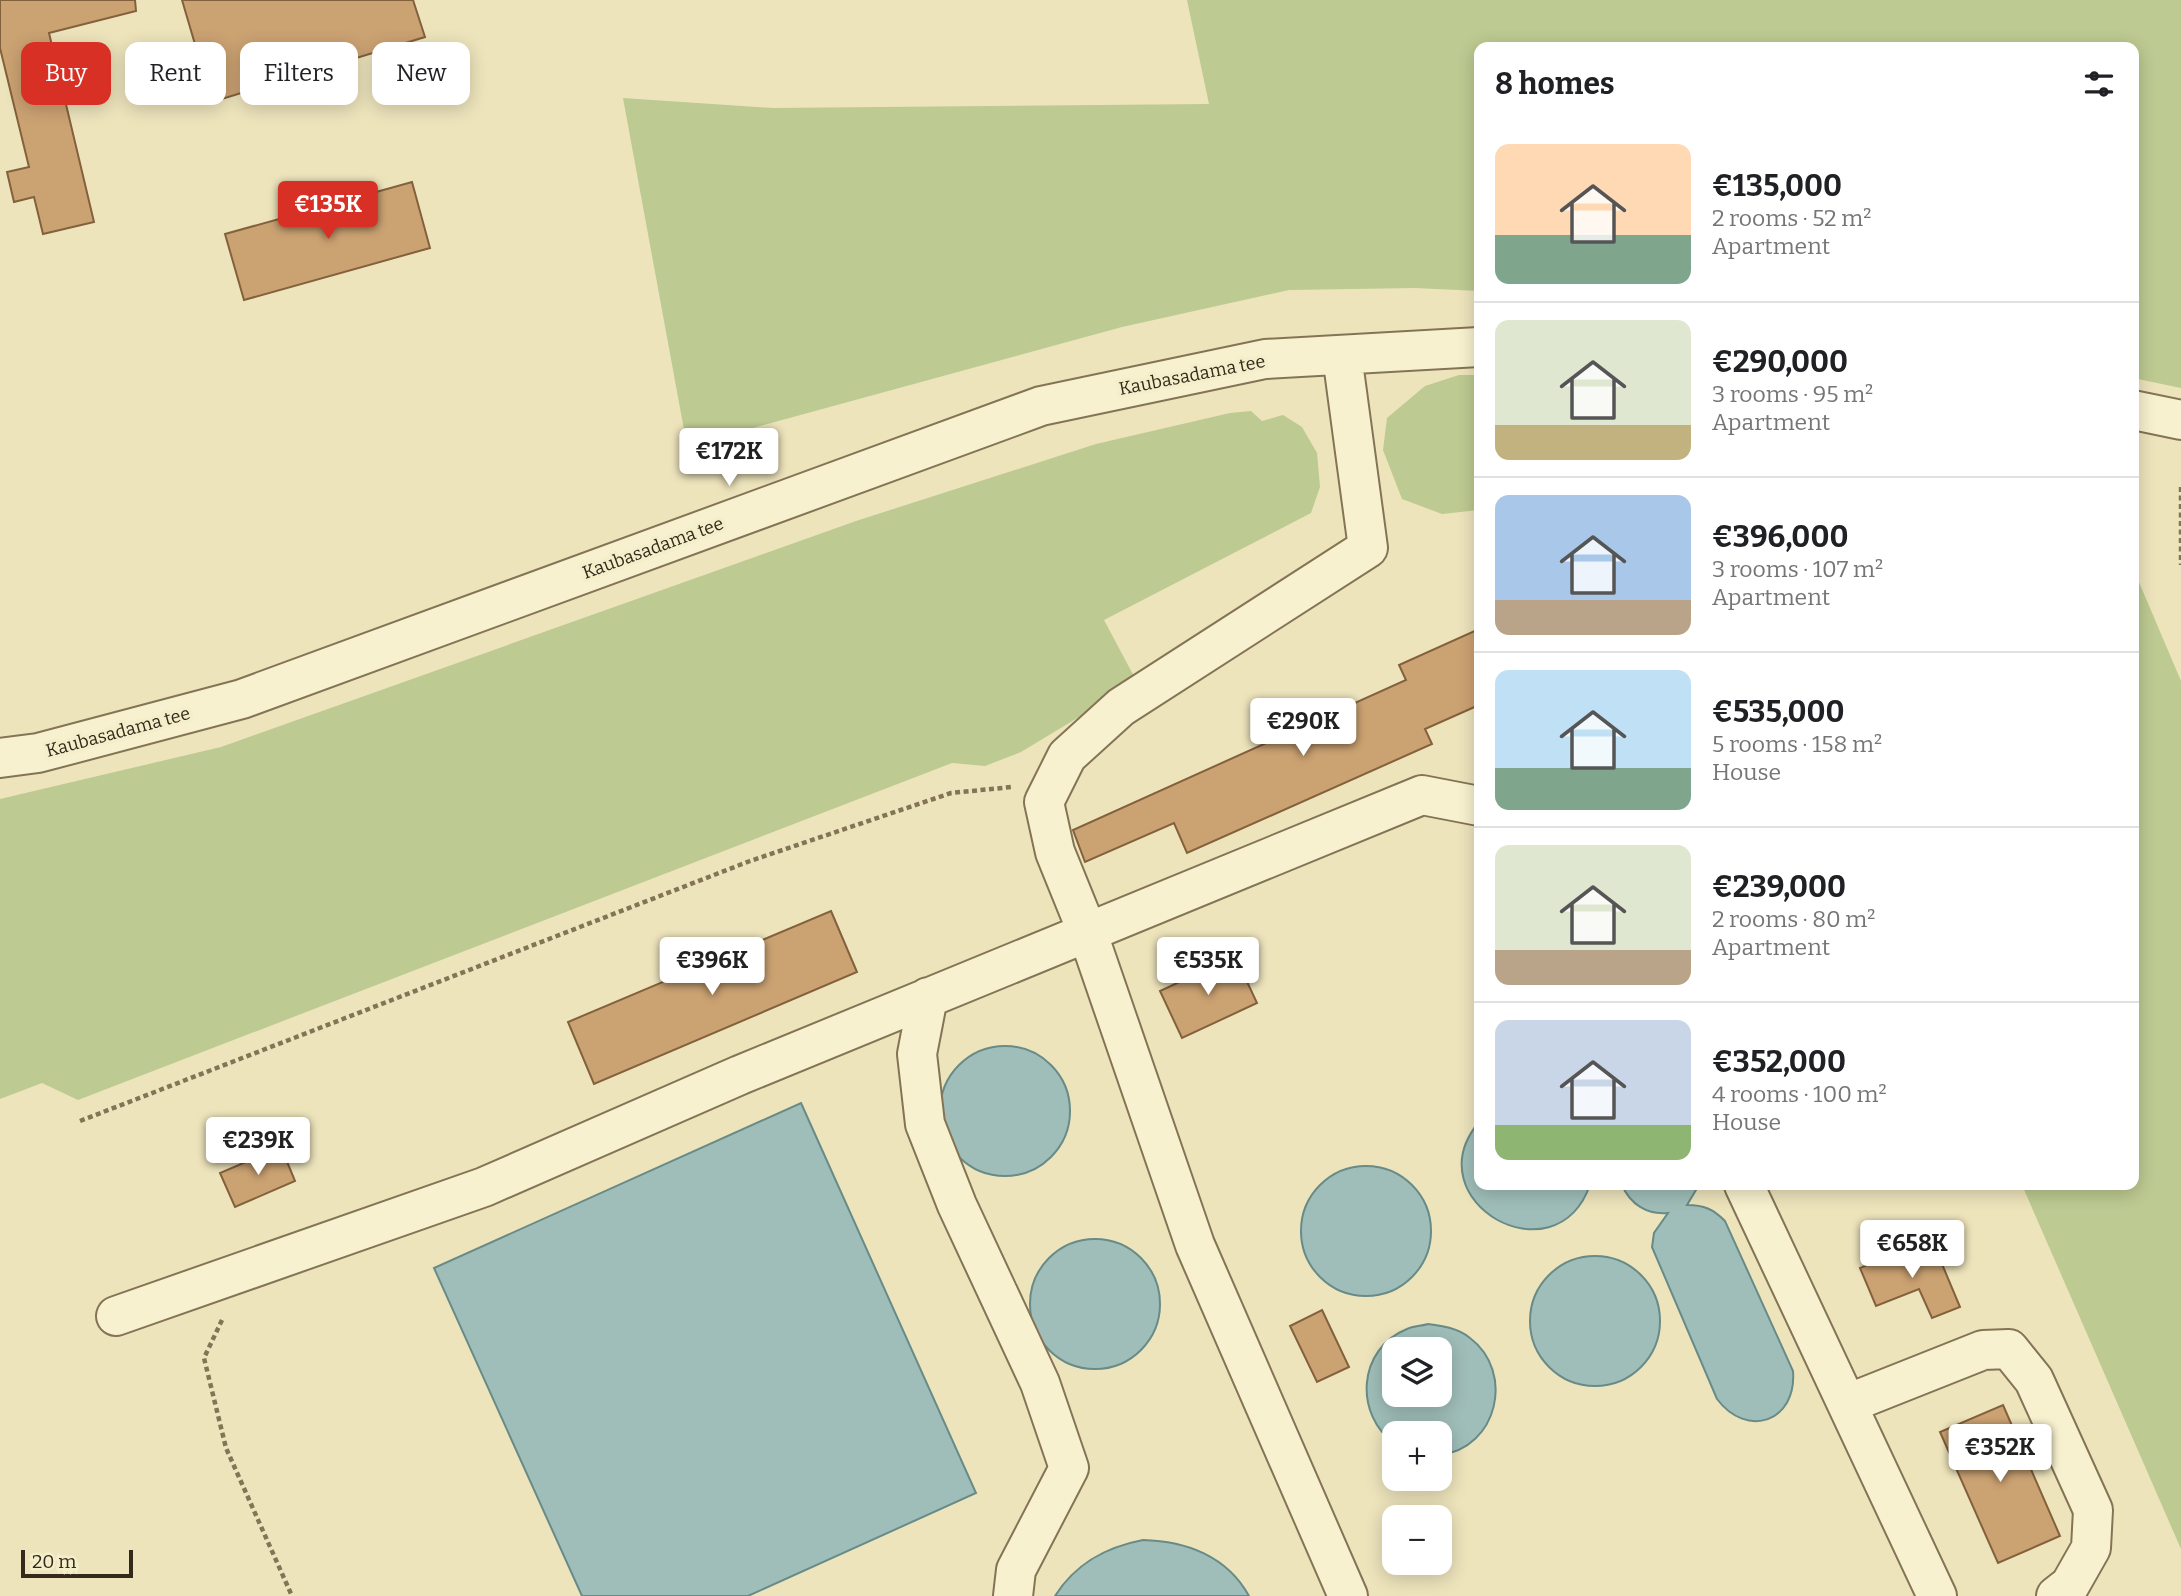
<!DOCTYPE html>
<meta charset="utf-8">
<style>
:root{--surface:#fff;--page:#f2f2f2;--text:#202124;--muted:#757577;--line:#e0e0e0;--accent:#d93025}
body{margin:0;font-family:Bitter,serif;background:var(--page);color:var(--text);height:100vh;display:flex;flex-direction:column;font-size:26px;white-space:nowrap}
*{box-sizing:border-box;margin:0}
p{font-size:23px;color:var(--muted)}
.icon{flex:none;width:38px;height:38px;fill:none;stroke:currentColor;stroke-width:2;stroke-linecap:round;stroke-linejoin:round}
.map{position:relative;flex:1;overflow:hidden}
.side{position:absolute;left:1474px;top:42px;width:665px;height:1148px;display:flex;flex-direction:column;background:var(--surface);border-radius:14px;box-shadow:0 4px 18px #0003}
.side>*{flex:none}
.top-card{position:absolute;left:21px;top:42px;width:665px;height:63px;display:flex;gap:14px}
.buttons{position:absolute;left:1382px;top:1337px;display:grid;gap:14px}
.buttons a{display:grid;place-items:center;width:70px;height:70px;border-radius:14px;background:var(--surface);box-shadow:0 4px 18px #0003;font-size:35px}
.scale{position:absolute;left:21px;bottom:18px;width:112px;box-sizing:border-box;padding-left:7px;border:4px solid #332a1b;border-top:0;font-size:19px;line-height:24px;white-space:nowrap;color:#332a1b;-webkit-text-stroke:5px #f5eecb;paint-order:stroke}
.price{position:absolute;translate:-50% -60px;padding:0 16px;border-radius:7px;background:#fff;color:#222;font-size:23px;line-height:46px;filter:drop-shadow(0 2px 4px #0008)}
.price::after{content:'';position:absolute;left:50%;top:42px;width:21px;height:16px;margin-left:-10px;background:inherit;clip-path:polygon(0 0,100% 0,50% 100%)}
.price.current{background:var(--accent);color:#fff}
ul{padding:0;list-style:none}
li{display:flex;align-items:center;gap:21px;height:175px;padding:0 21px}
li+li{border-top:2px solid var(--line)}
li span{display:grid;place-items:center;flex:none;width:196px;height:140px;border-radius:14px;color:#555}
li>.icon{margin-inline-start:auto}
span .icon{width:84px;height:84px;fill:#fffc;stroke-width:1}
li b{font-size:30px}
h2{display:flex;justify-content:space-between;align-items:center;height:84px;padding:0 21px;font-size:30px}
.chip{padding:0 24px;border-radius:14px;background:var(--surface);box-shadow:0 4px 18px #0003;font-size:24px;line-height:63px}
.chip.current{background:var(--accent);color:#fff}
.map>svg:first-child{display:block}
.green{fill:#bdca91}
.water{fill:#a0beb9;stroke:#688b87;stroke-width:2;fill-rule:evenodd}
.building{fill:#cba272;stroke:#83613c;stroke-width:2}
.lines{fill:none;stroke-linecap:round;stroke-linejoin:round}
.minor-casing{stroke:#847456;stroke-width:42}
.path{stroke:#847456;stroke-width:4.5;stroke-dasharray:5 3.5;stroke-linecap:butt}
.minor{stroke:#f8f1cf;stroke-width:38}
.labels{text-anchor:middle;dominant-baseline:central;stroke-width:7;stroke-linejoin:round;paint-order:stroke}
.street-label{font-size:18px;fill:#332a1b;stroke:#f5eecb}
</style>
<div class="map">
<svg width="2181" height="1596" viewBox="0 0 2181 1596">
<rect width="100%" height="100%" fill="#ede4bc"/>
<path class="green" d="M1187,0H2181V388L2133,378V47H1479V291L1415,288L1289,290L1122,327L687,446L623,98L773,108L1209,104Z
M1459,375H1479V510L1442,514L1402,499L1383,450L1387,418L1425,386Z
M1251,411L1262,421L1283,415L1302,427L1317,453L1320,487L1311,513L1104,620L1137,682L1021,752L985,766L952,763L78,1100L42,1083L0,1099V799L221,747L856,521L1096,444L1230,413Z
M2133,568L2181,681V1549L2022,1185H2133Z"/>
<path class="water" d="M940 1111a65 65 0 1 1 130 0a65 65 0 1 1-130 0Z
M801,1103L976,1493L748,1596H582L434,1268Z
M1479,1122V1185H1590C1555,1282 1413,1201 1479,1122Z
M1301 1231a65 65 0 1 1 130 0a65 65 0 1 1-130 0Z
M1622,1185H1699L1687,1205C1704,1205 1713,1209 1725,1221L1793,1371C1797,1422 1747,1439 1717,1399L1652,1247L1654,1233L1668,1213C1647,1215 1630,1204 1622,1185Z
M1030 1304a65 65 0 1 1 130 0a65 65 0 1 1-130 0Z
M1530 1321a65 65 0 1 1 130 0a65 65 0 1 1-130 0Z
M1428,1324C1443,1326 1458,1328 1470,1338C1515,1372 1498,1448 1440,1455V1433H1395V1444C1354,1415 1357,1349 1407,1329C1413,1326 1422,1326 1428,1324ZM1395,1349H1440V1395H1395Z
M1143,1540C1186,1541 1227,1556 1249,1596H1055C1076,1563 1106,1547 1143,1540Z"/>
<path class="building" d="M0,0H135L136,11L49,33L94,222L43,234L34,197L14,202L7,172L29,167L0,48Z
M182,0H413L425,37L212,102Z
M412,182L430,248L244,300L225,234Z
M1479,629V705L1425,729L1432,744L1187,853L1174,823L1085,862L1073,830L1406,680L1399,665Z
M831,911L857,972L594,1084L568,1022Z
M1235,956L1257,1003L1182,1038L1160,991Z
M281,1147L295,1181L235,1207L220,1173Z
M1934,1245L1960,1307L1932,1318L1919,1289L1876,1306L1860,1268L1901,1251L1904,1257Z
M1322,1310L1349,1367L1317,1382L1290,1326Z
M2003,1405L2060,1536L1998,1563L1940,1432Z"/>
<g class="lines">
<defs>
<path id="minor" d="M1342,355L1368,548L1121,707L1067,756L1044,802L1055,852L1087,931L1195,1245L1348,1596
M2133,410L2181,420
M0,758L38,753L242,699L1041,406L1265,359L1479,347
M928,997L917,1054L925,1124L957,1205L1040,1383L1069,1468L1016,1570L1013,1596
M1744,1185L1937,1596
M116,1316L484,1187L740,1075L1422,795L1479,806
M1847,1404L1983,1350L2009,1349L2034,1380L2093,1510L2091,1548L2070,1585L2056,1596"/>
</defs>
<use href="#minor" class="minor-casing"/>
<path class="path" d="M2181,487V565
M80,1121L750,861L951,793L1012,787
M222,1320L204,1358L226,1448L292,1596"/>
<use href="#minor" class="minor"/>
</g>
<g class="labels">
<g class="street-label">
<text transform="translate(1192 375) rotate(-11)">Kaubasadama tee</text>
<text transform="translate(653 548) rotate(-20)">Kaubasadama tee</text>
<text transform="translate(118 732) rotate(-15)">Kaubasadama tee</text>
</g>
</g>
</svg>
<div class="buttons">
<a><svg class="icon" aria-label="layers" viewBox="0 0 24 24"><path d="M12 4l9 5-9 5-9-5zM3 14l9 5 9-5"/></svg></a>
<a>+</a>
<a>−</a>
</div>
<div class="scale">20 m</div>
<b class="price current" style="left:328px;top:241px">€135K</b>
<b class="price" style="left:729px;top:488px">€172K</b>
<b class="price" style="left:1303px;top:758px">€290K</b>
<b class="price" style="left:712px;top:997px">€396K</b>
<b class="price" style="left:1208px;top:997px">€535K</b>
<b class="price" style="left:258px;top:1177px">€239K</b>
<b class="price" style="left:1912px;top:1280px">€658K</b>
<b class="price" style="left:2000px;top:1484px">€352K</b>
<div class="top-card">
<a class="chip current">Buy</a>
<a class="chip">Rent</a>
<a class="chip">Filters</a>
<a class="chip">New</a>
</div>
<section class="side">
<h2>8 homes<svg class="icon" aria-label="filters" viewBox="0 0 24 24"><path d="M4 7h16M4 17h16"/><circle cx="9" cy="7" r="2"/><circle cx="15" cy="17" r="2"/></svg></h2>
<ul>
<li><span style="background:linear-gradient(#ffd9b3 65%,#7fa58c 0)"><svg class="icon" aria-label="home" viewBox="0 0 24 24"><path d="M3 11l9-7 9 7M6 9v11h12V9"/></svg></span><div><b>€135,000</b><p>2 rooms · 52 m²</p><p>Apartment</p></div></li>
<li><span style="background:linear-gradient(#dfe7d0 75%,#c2b280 0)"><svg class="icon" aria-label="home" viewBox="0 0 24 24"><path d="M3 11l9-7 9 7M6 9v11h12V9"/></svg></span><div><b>€290,000</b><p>3 rooms · 95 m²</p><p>Apartment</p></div></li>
<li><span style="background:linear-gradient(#a9c7e8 75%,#b9a48a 0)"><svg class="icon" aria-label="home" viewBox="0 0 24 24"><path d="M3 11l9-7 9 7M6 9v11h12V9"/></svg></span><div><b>€396,000</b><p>3 rooms · 107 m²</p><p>Apartment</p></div></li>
<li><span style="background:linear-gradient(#bfe0f5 70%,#7fa58c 0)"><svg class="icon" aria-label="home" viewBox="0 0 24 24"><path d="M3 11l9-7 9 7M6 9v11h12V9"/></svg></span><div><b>€535,000</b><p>5 rooms · 158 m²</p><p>House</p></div></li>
<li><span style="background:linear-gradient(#dfe7d0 75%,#b9a48a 0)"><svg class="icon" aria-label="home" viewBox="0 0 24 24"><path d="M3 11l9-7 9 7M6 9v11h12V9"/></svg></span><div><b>€239,000</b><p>2 rooms · 80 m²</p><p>Apartment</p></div></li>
<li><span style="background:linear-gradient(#c9d6e8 75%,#8fb573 0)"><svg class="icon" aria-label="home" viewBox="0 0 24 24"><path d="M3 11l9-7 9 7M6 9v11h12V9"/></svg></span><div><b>€352,000</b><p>4 rooms · 100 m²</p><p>House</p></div></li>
</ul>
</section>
</div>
